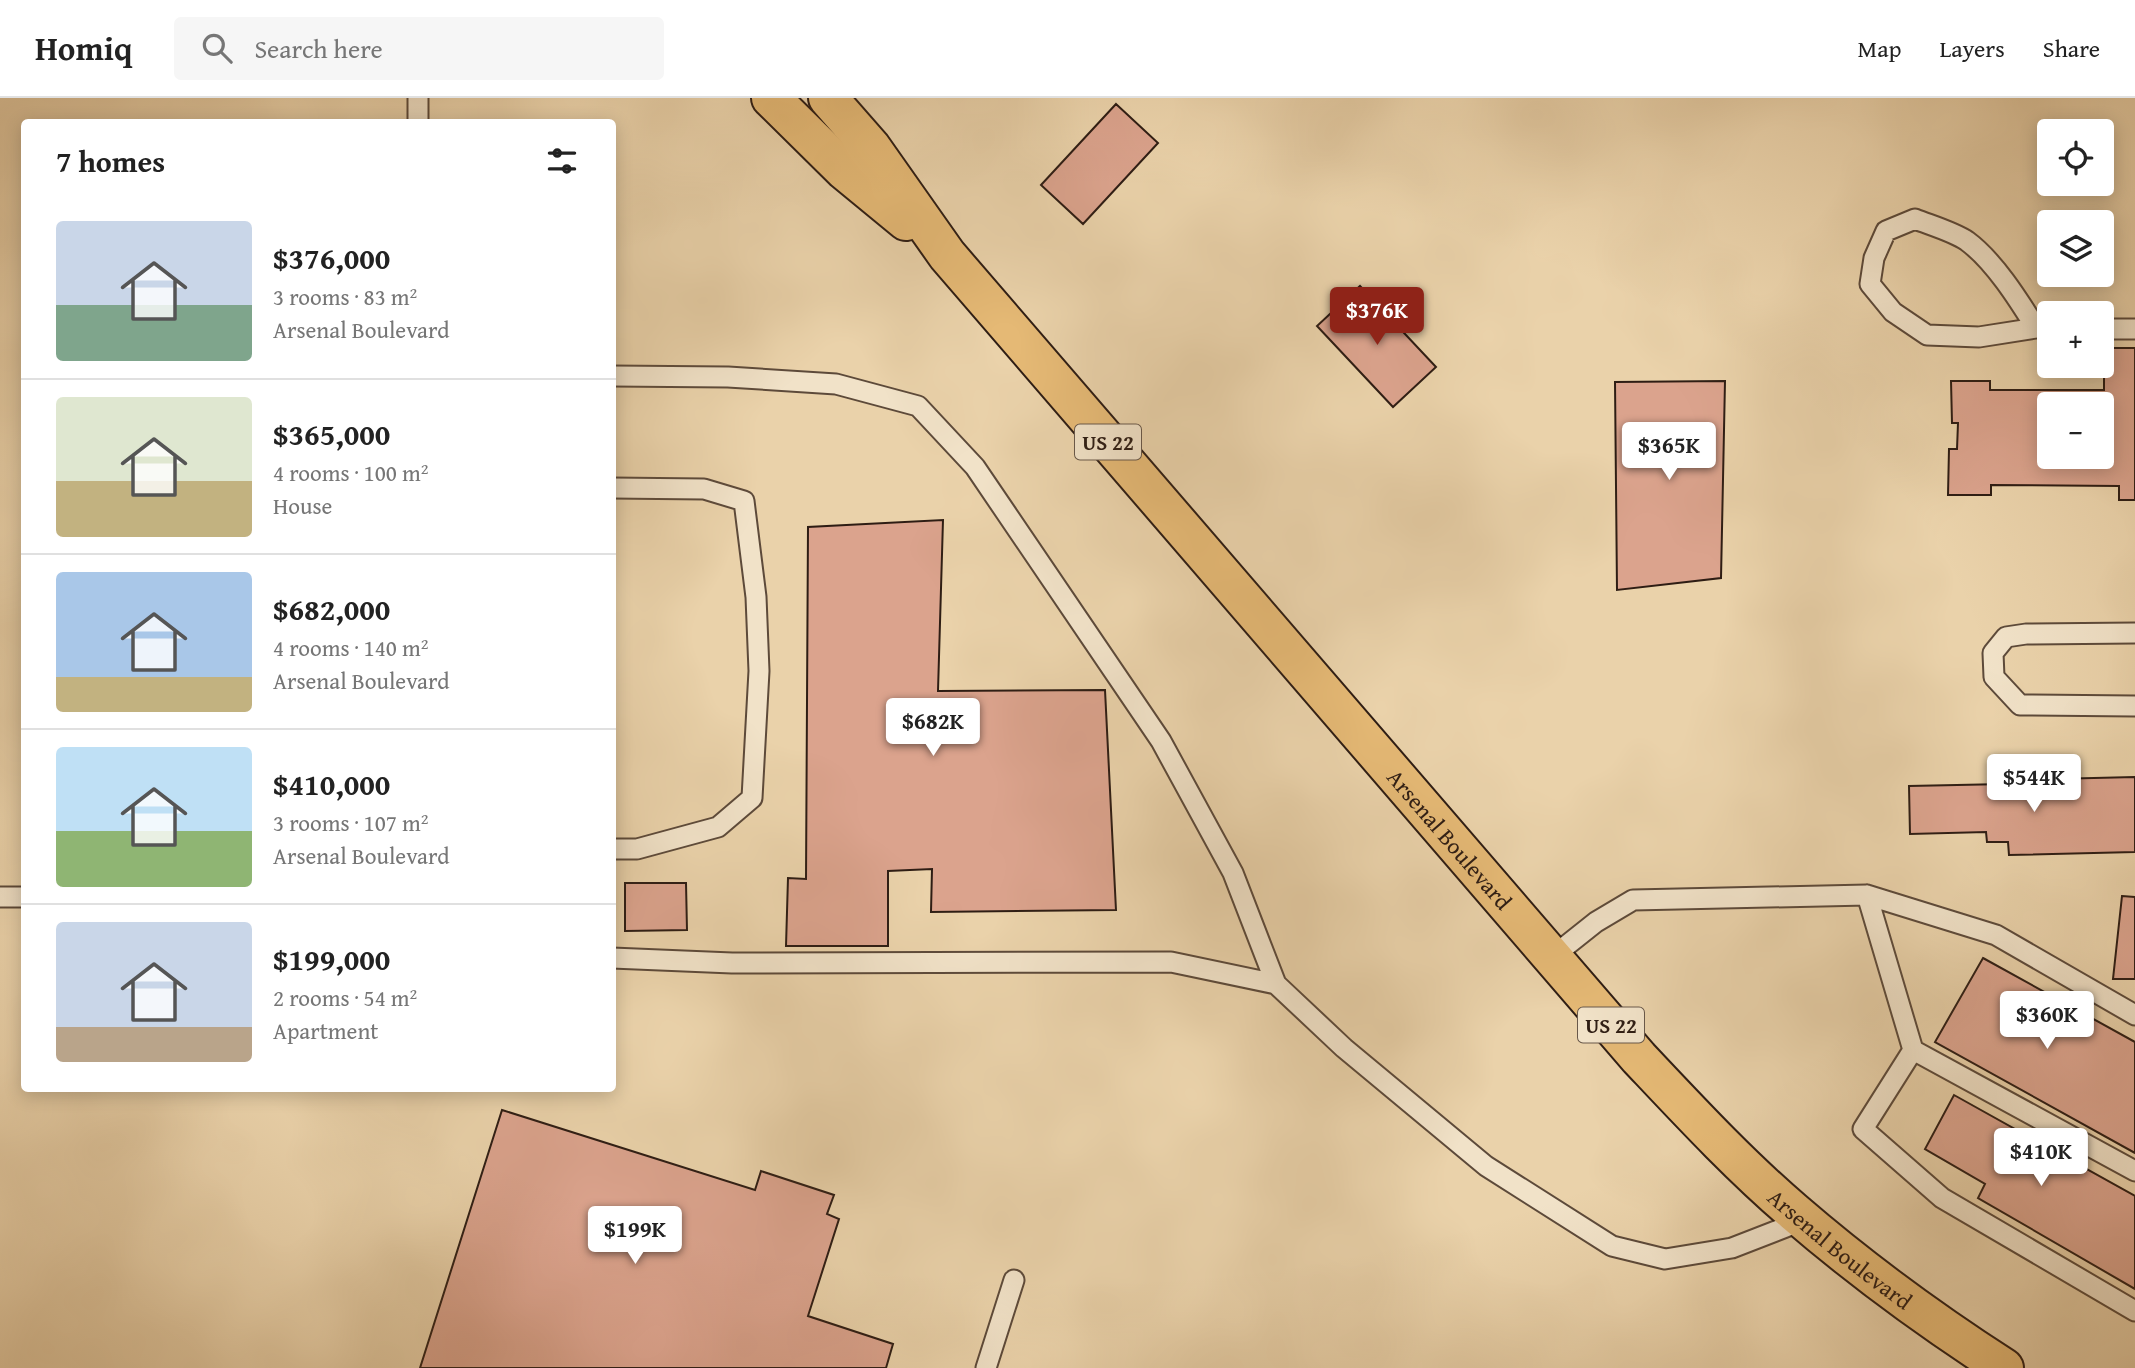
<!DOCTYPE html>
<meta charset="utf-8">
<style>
:root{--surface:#fff;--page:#f6f6f6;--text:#222;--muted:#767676;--line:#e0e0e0;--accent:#8f2418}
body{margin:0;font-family:"Gentium Book Plus",serif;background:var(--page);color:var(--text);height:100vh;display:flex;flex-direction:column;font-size:26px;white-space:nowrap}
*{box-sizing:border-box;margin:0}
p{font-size:23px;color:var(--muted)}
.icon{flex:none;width:38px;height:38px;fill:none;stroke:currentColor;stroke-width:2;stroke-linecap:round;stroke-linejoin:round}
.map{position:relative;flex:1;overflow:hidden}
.drawer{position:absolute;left:21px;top:21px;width:595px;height:973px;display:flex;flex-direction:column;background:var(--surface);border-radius:7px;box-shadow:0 4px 18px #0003}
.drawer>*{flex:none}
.fabs{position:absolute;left:2037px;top:21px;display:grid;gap:14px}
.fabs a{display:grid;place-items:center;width:77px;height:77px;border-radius:7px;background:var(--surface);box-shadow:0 4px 18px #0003;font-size:35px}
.price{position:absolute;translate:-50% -60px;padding:0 16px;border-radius:7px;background:#fff;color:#222;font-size:23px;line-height:46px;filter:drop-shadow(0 2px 4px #0008)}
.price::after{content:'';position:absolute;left:50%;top:42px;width:21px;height:16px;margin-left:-10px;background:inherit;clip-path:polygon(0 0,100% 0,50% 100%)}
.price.current{background:var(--accent);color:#fff}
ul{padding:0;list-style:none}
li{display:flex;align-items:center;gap:21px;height:175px;padding:0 35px}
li+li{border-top:2px solid var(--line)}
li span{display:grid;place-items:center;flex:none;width:196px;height:140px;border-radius:7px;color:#555}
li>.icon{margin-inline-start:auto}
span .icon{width:84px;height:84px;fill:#fffc;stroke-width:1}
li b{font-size:30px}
h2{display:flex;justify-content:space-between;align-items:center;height:84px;padding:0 35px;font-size:30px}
header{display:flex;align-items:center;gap:42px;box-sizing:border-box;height:98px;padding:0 35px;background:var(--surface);border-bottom:2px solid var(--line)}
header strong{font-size:33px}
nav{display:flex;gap:38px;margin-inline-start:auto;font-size:24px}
.search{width:490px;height:63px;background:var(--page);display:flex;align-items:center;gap:18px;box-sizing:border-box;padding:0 24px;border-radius:7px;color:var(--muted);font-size:26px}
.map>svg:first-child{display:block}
.building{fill:#dba38d;stroke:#2e1d14;stroke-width:2;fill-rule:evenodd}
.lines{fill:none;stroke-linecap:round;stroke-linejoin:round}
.lane-casing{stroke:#5d4a3a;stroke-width:23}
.primary-casing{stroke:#2e1d14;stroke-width:42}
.lane{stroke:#f1e2c8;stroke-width:19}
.primary{stroke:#e5b975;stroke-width:38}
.labels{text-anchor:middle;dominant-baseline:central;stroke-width:5;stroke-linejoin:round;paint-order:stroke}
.shield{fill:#f1e2c8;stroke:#68584a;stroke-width:2}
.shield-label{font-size:21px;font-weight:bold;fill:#2e1d14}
.street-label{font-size:23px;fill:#2e1d14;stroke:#f1e2c8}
</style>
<header>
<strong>Homiq</strong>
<div class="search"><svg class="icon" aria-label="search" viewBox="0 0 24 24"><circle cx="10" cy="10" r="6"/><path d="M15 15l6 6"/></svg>Search here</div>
<nav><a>Map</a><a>Layers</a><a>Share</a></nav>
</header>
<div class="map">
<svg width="2135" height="1270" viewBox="0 0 2135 1270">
<rect width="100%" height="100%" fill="#ead2aa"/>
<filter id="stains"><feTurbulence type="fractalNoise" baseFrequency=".00286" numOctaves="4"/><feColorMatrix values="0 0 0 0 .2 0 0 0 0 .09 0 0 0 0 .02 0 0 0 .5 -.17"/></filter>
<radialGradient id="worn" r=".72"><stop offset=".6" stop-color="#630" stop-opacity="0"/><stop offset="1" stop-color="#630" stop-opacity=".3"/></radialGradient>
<path class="building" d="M1116,6L1158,45L1083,126L1041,87Z
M1360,188L1436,269L1393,309L1317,228Z
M2104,250H2135V402H2119V388L1991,387V397H1948L1949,351H1957L1958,325H1952L1951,283H1990V292H2104ZM2049,306H2102V359H2049Z
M1725,283L1721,480L1617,492L1615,284Z
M943,422L938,593L1105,592L1116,812L931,814L932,771L888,773V848H786L788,780L806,781L808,429Z
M2135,679V754L2009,757L2008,744H1987L1986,734L1910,736L1909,688L2005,686V682Z
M625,785H686L687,832L625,833Z
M2122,798L2135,799V881H2113Z
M1983,860L2135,944V1055L1935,944Z
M1954,997L2135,1098V1191L1978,1100L1985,1086L1925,1051Z
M502,1012L755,1092L761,1073L834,1097L827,1116L839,1121L808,1218L893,1246L886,1270H420Z"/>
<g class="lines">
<defs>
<path id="lane" d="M418,0V24
M2036,230C2018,201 1994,163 1967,143C1954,134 1930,127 1915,121L1886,133L1874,160L1870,186L1893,214L1927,237L1979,239L2036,230H2049
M2102,231H2135
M612,278L728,279L836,286L918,308L975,369L1161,643L1233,775L1276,886
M612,390L704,391L744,403L756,499L759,573L752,700L718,729L637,751H612
M2135,535L2026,536L2006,539L1993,555L1994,579L2020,607L2135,608
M1867,797L1913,952L1863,1031L1942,1100L2135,1213
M0,799H24
M1552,859L1596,824L1633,802L1867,797L1996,837L2135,917
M612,860L732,865L1171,864L1276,886L1344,950L1486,1068L1612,1148L1665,1161L1732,1150L1804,1122
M1913,952L2135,1073
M986,1270L1014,1182"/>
<g id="primary">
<path d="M771,0L844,72L906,123"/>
<path id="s1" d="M828,0L871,49L947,157L1639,960C1689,1013 1739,1067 1794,1114C1860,1171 1931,1223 2004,1270"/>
</g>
</defs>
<use href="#lane" class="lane-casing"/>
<use href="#primary" class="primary-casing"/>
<use href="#lane" class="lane"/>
<use href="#primary" class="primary"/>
</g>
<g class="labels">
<g class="shield">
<rect x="1075" y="326.5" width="66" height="35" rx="5"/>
<rect x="1578" y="909.5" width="66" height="35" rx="5"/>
</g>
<g class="shield-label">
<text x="1108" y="344">US 22</text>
<text x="1611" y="927">US 22</text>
</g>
<g class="street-label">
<text stroke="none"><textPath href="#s1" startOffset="968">Arsenal Boulevard</textPath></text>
<text stroke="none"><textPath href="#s1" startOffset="1535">Arsenal Boulevard</textPath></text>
</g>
</g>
<rect width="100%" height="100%" filter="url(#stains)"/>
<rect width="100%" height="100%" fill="url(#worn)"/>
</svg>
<div class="fabs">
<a><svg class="icon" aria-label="locate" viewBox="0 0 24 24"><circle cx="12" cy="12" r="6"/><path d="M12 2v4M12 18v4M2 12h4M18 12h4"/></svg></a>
<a><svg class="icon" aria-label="layers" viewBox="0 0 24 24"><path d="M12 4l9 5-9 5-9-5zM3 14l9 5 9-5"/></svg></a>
<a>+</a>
<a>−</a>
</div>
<b class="price current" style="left:1377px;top:249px">$376K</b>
<b class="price" style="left:1669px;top:384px">$365K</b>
<b class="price" style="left:933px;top:660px">$682K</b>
<b class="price" style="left:2034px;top:716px">$544K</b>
<b class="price" style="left:2047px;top:953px">$360K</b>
<b class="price" style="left:2041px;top:1090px">$410K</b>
<b class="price" style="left:635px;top:1168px">$199K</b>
<section class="drawer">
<h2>7 homes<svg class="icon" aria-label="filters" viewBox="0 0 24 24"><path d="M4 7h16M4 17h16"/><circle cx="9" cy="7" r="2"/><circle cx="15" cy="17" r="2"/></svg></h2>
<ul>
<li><span style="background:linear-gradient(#c9d6e8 60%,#7fa58c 0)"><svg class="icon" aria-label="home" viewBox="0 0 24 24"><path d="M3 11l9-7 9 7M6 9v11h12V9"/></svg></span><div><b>$376,000</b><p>3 rooms · 83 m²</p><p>Arsenal Boulevard</p></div></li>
<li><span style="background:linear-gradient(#dfe7d0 60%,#c2b280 0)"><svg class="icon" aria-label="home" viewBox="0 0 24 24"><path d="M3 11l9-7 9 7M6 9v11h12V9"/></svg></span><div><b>$365,000</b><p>4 rooms · 100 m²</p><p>House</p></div></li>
<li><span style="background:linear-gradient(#a9c7e8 75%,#c2b280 0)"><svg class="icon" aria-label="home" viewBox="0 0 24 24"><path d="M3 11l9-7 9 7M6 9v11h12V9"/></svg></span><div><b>$682,000</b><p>4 rooms · 140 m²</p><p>Arsenal Boulevard</p></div></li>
<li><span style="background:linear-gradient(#bfe0f5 60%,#8fb573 0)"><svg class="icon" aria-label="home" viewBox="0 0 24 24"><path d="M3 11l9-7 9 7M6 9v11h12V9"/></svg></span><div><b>$410,000</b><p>3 rooms · 107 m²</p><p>Arsenal Boulevard</p></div></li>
<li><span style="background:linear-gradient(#c9d6e8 75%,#b9a48a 0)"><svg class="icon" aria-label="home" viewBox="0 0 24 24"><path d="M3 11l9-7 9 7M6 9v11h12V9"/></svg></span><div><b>$199,000</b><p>2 rooms · 54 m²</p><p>Apartment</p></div></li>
</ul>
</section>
</div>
